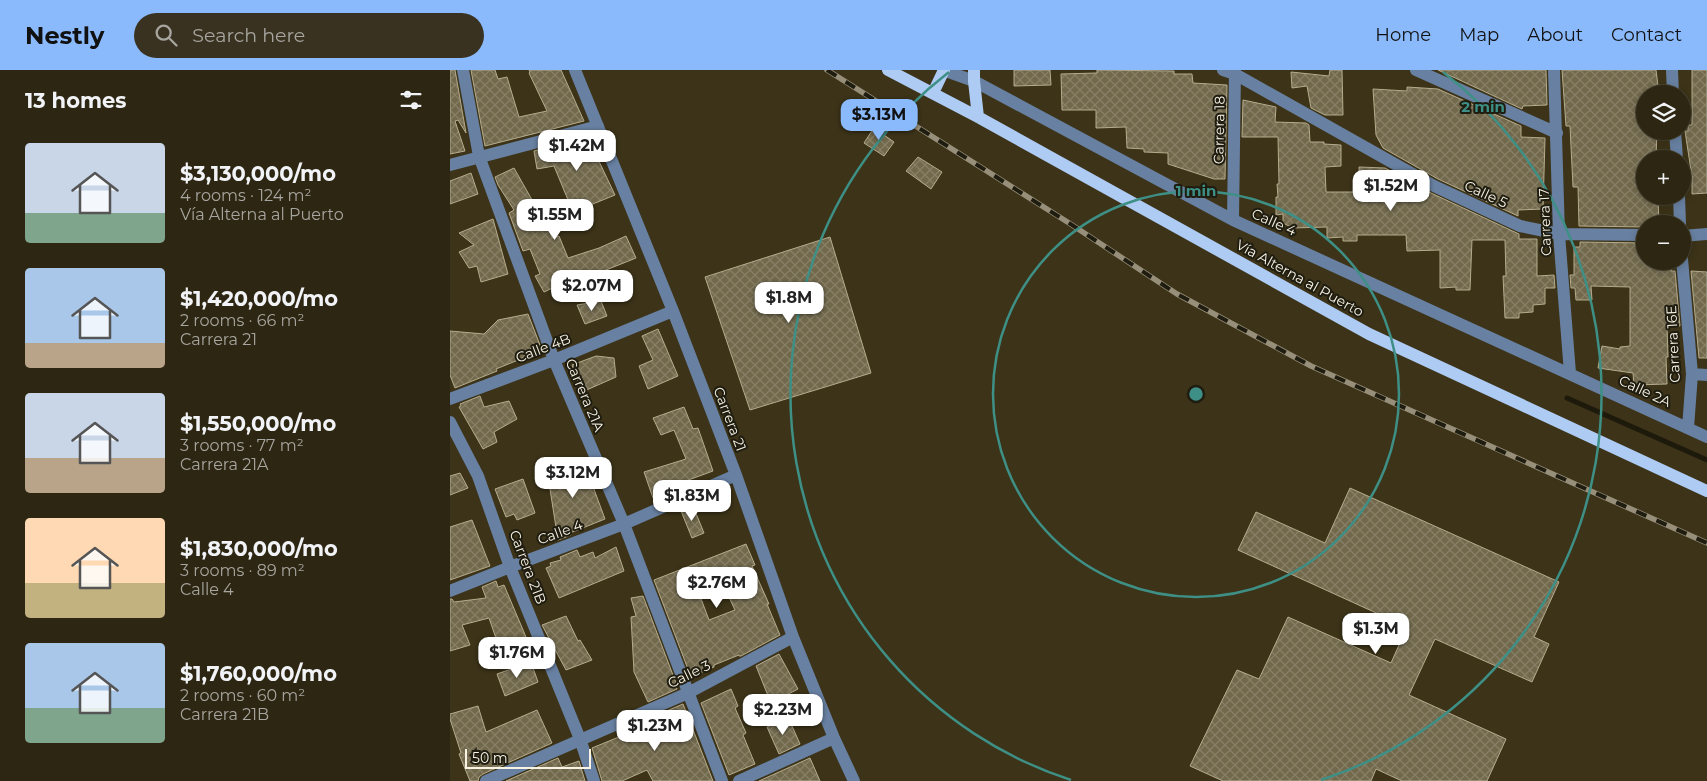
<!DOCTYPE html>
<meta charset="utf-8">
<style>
:root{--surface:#2d2612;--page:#393220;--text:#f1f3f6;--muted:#a7a59f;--line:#484332;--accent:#8abafc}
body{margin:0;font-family:Montserrat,sans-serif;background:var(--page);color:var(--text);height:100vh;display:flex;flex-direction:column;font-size:19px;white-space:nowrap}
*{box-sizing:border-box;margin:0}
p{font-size:16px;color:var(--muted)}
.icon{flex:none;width:28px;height:28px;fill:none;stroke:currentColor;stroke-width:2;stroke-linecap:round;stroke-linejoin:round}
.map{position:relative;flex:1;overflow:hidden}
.drawer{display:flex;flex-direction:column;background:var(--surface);width:450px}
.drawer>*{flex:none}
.tools{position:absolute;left:1186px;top:15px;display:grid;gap:10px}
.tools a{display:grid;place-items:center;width:55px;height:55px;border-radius:50%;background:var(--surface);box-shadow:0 2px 8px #0003,0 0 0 1px var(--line);font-size:25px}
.scale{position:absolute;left:15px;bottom:12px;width:126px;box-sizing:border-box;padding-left:5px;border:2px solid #f8f3e3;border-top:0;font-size:14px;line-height:18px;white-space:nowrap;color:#f8f3e3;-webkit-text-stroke:4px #1f1c10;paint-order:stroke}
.price{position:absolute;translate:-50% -42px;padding:0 11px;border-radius:10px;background:#fff;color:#222;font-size:16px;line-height:32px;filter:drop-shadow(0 1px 2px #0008)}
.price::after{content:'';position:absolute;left:50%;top:30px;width:15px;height:11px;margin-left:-8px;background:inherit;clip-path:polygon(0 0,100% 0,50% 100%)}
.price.selected{background:var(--accent);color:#111}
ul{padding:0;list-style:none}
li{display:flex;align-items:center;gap:15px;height:125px;padding:0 25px}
li span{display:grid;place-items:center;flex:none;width:140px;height:100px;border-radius:5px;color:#555}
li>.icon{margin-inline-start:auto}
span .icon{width:60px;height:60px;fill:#fffc;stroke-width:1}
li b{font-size:21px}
h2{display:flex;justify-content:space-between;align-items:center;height:60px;padding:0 25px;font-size:21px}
header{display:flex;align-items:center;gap:30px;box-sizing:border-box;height:70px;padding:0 25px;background:var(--accent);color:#111}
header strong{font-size:24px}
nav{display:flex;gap:28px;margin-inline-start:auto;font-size:18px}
.search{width:350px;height:45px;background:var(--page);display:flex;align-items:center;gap:12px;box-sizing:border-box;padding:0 18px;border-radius:28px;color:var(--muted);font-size:19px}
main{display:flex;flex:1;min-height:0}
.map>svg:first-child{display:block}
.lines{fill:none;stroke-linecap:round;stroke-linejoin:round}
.stream{stroke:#1d190b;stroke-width:5}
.building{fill:url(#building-cross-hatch);stroke:#b5ac8d;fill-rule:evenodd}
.minor{stroke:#6880a1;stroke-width:12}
.major{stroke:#aecbf4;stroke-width:12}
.rail-casing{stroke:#978f7a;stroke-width:5.5}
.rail{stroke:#1f1c10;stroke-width:4;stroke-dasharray:11;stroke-linecap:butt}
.ring{fill:none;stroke:#3e8f85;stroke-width:2.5}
.labels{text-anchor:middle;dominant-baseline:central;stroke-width:4;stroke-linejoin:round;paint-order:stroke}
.street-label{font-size:14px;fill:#f8f3e3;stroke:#1f1c10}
.centre{fill:#3e8f85;stroke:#1f1c10;stroke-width:2.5}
.ring-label{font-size:15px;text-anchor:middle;font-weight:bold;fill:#3e8f85;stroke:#1f1c10;stroke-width:4;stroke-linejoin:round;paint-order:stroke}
</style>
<header>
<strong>Nestly</strong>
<div class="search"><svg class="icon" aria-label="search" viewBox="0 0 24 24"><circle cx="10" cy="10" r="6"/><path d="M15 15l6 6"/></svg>Search here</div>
<nav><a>Home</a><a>Map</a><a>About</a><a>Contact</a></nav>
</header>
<main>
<section class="drawer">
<h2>13 homes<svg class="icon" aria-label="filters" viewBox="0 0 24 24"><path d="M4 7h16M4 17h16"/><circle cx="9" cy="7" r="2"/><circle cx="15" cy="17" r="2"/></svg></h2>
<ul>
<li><span style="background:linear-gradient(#c9d6e8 70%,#7fa58c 0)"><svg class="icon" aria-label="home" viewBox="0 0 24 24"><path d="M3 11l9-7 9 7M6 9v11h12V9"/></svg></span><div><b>$3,130,000/mo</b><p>4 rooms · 124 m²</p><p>Vía Alterna al Puerto</p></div></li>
<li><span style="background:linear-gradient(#a9c7e8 75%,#b9a48a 0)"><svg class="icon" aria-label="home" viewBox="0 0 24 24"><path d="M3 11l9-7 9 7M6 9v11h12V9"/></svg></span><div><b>$1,420,000/mo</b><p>2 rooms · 66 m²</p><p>Carrera 21</p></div></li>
<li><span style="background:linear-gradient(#c9d6e8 65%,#b9a48a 0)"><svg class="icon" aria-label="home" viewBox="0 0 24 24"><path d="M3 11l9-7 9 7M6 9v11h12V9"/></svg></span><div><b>$1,550,000/mo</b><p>3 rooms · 77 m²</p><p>Carrera 21A</p></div></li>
<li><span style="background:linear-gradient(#ffd9b3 65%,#c2b280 0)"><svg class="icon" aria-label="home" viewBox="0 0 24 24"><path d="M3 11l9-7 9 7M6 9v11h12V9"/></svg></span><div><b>$1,830,000/mo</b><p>3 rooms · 89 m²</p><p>Calle 4</p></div></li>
<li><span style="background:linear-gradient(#a9c7e8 65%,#7fa58c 0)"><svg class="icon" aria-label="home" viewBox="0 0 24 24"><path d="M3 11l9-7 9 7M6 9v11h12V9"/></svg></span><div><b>$1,760,000/mo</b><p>2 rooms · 60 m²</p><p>Carrera 21B</p></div></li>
</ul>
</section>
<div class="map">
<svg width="1257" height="711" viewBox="0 0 1257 711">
<defs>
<pattern id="building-cross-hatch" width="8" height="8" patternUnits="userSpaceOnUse" patternTransform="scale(1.25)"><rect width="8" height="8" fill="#72694d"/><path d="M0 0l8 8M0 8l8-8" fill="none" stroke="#877f66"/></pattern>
</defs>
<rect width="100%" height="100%" fill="#3c3318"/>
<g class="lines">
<path class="stream" d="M1117,328L1257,390"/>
</g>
<path class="building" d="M0,0H5L16,63L8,50L5,51L15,81L0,84Z
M21,0H45L48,9L57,7L69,47L97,41L79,3L80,2L79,0H111L134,51L35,76Z
M564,0H600L601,15L564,16Z
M647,0L724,1V4H742L743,13L777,15L775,109H764L718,94V83L694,82V79L677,78L676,57L646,58V40H612L611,4L647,3Z
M880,0H892L893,45H875L861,38L857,16L842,18L841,2L879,6Z
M988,0H1096L1097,35L1073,36L1072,39Z
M1112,0H1206L1209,24H1195V61H1207L1206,88H1195V126H1208L1209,154H1195V157L1129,156L1128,117H1123L1120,56H1116Z
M1242,0H1257V123L1242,124V107L1235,61H1238V55H1242Z
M957,17L988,19L1071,56V67L1095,68L1093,139L1068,140V146L988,109L933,78L926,65L923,19L957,21Z
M793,30L826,37L825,52L856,53L859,55L860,72H874V74L891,75V96L875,97L876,122H910L909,97L935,98L981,123L1069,164V169H1087V206L1104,205L1105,218H1095V234L1083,235V242L1069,243V248H1055L1053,206H1056L1055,170H1022L1020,220H1006V217L990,218V180L957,181L956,165H907V171H893V167L877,168V157L843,158L833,153V144L826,145V127H828L827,114H829L828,67H792Z
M425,56L436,62L434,65L444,72L434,86L414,73Z
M139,67L144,86L146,85L165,125L123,142L104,96L87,99L84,81Z
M468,87L492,102L481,119L456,101Z
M64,98L99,160L102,168L109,166L118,188L149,178L176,166L186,188L141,206L139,201L94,222L85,206L90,204L80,179L73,181L59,143L64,140L48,115L45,107Z
M21,103L28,124L0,134V111Z
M43,149L58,204L31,212L27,196L19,198L9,182L24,175L9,163Z
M380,167L421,303L300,340L255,207Z
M1130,172L1195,173V191H1222L1221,201H1225L1230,256H1217L1218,287H1216L1217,314L1184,315L1183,303L1148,298L1152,276L1170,279V277L1180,276V217L1141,216L1142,230H1126L1125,218H1121L1120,205H1124V177H1130Z
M1241,201L1257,202V288H1249Z
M151,231L157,246L135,254L127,235Z
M78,244L90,275L80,279L83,284L46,299L47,301L5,318L0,305V261L34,264L48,250Z
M208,259L228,306L198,319L189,296L203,290L192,266Z
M146,286L164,288L166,307L132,322L122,295Z
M30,326L34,337L59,331L67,349L44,362L47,372L33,379L9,337L11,336L10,334Z
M234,337L243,359L248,358L263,401L222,416L223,420L203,428L194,402L236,389L224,360L211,365L203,348Z
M130,389L136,404L138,403L155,449L120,463L121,465L108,470L97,400Z
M10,403L18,418L0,425V406Z
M73,409L85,443L67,450L64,444L56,447L45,419Z
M900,418L1109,512L1084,567L1099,574L1082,612L985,569L959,625L1056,669L1037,711H952L926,699L921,711H773L740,696L787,600L809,609L838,547L941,593L957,557L788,480L806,442L875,473Z
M243,436L254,463L242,468L231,441Z
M22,450L40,496L0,510V457Z
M296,474L305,495L302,496L319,534H317L330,565L291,586H289V585L264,595V597L241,607L204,510ZM271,510L285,540L259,550L247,518Z
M166,477L174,501L109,528L96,498L101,496L100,493L111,490L110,487L127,480L130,487L143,482L145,488Z
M46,511L48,517L54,515L76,567L49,577L39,548L12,555L20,575L0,581V529H2L4,532L36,528L32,517Z
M193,526L226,613H225L227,619L198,632L184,602L181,547L186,546L181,528Z
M116,546L128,571L130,570L142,590L116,600L92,555Z
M329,584L348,619L321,633L306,596Z
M81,592L88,612L55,626L47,604Z
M281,619L288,636L285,638L296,663L293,665L305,694L279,705L251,633Z
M233,634L263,711H203L197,700L172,711H152L142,678L203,653L202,650L206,649L205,646Z
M28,636L36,662L87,640L102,673L33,704L29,707L28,711H20L9,684L11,683L0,649V644Z
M338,647L350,674L329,684L317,657Z
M108,688L112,697L129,691L135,711H56Z
M360,688L370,711H309Z"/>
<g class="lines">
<path class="minor" d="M13,0L29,86L104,290L174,454L272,711
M125,0L223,241L286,405L343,567L384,668L404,711
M493,0L524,11L783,150L1257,367
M773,0L785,4L984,116L1070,156L1109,164L1195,165
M966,0L1107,63
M1104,0L1109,164L1120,303
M1222,0L1223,24
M1225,61L1227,89
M0,95L148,56
M1229,126L1230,154
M783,150L785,0
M1232,166L1257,164
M1232,189L1242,304L1238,358
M1242,304L1257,305
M0,329L104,290L223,241
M0,352L28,406L60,497L130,669L144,711
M0,521L60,497L174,454L286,405
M36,711L238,623L343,567
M289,711L384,668"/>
<path class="major" d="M438,0L528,47L919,264L1257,421
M524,0V11L528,47
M483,23L494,0"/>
<defs>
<path id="rail" d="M377,0L619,153L727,224L861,296L1257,473"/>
</defs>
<use href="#rail" class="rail-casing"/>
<use href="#rail" class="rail"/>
</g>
<g class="ring">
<circle cx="746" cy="324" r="203"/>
<path d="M621 710A406 406 0 0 1 499 2M993 2A406 406 0 0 1 871 710"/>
</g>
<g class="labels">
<g class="street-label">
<text transform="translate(769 60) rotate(-89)">Carrera 18</text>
<text transform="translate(1036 124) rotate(25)">Calle 5</text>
<text transform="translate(824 152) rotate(24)">Calle 4</text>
<text transform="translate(1095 152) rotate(-92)">Carrera 17</text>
<text transform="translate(850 208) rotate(29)">Vía Alterna al Puerto</text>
<text transform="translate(1223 274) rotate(-93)">Carrera 16E</text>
<text transform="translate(93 278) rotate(-21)">Calle 4B</text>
<text transform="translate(1195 321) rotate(25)">Calle 2A</text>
<text transform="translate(135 325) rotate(67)">Carrera 21A</text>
<text transform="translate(280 349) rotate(69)">Carrera 21</text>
<text transform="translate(110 462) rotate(-20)">Calle 4</text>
<text transform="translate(78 497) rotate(69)">Carrera 21B</text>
<text transform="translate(239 604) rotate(-26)">Calle 3</text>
</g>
</g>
<circle cx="746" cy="324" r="8" class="centre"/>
<g class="ring-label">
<text x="1033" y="42">2 min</text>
<text x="746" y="126">1 min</text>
</g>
</svg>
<div class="tools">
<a><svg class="icon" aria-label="layers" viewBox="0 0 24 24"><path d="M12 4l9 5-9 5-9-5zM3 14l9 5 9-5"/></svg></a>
<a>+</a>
<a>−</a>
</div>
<div class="scale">50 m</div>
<b class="price selected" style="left:429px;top:71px">$3.13M</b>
<b class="price" style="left:127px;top:102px">$1.42M</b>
<b class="price" style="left:941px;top:142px">$1.52M</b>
<b class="price" style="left:105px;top:171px">$1.55M</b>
<b class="price" style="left:142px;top:242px">$2.07M</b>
<b class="price" style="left:339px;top:254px">$1.8M</b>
<b class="price" style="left:123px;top:429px">$3.12M</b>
<b class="price" style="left:242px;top:452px">$1.83M</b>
<b class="price" style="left:267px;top:539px">$2.76M</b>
<b class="price" style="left:926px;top:585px">$1.3M</b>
<b class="price" style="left:67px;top:609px">$1.76M</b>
<b class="price" style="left:333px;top:666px">$2.23M</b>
<b class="price" style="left:205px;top:682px">$1.23M</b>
</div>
</main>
